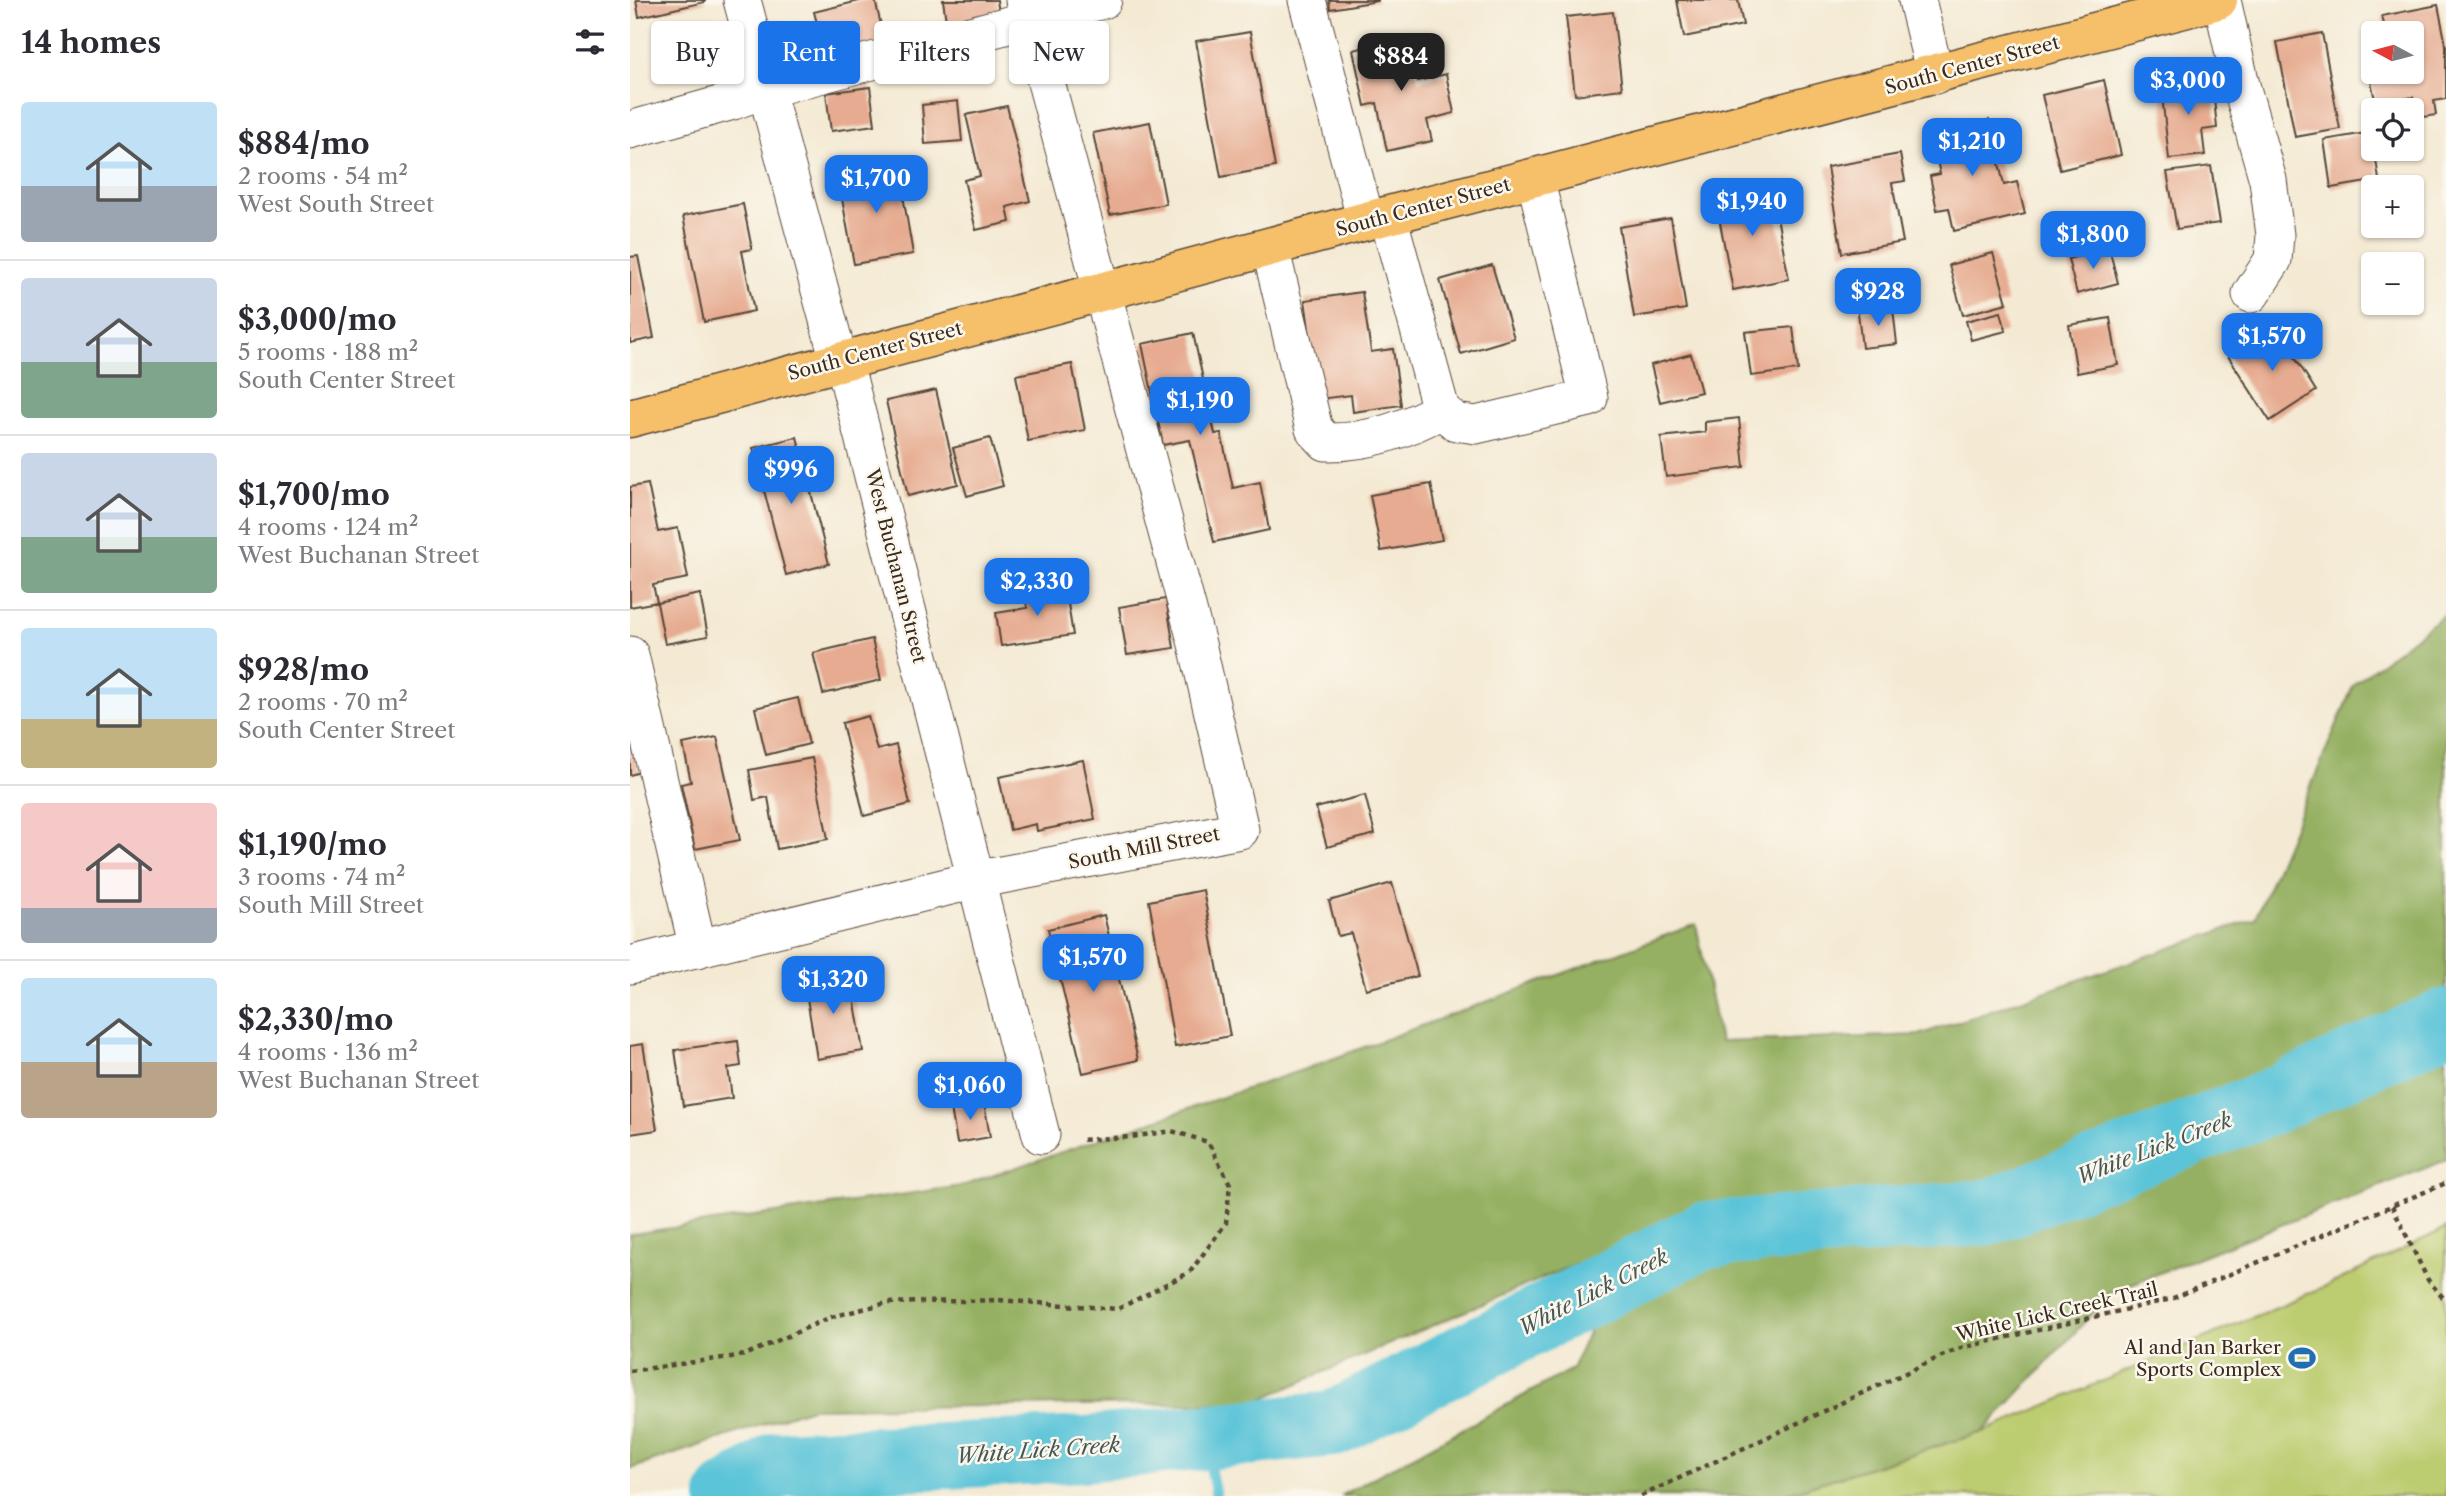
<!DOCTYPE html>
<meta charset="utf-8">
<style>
:root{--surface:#fff;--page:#f7f7f7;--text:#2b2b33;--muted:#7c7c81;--line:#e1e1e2;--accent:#1a73e8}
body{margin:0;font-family:"Libre Caslon Text",serif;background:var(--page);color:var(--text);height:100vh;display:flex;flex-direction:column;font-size:26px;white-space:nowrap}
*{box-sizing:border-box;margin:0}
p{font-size:23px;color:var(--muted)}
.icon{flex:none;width:38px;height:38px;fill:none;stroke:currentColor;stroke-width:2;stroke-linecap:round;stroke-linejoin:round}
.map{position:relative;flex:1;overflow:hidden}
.sheet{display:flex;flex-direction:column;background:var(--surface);width:630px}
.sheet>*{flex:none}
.guide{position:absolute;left:21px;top:21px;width:665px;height:63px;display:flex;gap:14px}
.needle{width:46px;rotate:277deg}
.buttons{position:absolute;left:1731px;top:21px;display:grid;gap:14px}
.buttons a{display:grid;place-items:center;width:63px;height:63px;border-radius:7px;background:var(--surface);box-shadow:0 2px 5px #0004;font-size:35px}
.price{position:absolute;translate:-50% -60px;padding:0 16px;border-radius:14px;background:var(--accent);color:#fff;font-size:23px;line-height:46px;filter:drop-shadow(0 2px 4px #0008)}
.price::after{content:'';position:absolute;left:50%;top:42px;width:21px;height:16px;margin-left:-10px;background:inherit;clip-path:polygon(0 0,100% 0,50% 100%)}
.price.selected{background:#222;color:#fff}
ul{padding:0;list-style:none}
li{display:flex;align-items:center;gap:21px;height:175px;padding:0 21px}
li+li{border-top:2px solid var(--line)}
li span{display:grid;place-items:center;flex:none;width:196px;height:140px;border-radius:7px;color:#555}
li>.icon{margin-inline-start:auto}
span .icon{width:84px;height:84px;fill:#fffc;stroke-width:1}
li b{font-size:30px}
h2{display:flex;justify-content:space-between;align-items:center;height:84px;padding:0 21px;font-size:30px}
.pill{padding:0 24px;border-radius:7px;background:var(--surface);box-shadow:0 2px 5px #0004;font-size:24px;line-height:63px}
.pill.selected{background:var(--accent);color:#fff}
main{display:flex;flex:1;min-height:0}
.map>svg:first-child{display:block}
.green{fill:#bccc6f;stroke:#7c7b46;stroke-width:2}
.forest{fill:#95b062;stroke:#686d40;stroke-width:2}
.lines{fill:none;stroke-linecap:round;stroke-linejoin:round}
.stream{stroke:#5cc4d8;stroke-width:10}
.river{stroke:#5cc4d8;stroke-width:66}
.building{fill:#e6ab90}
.minor-casing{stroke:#574739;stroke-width:39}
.major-casing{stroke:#574739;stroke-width:41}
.path{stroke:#574739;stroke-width:4.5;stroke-dasharray:5 5;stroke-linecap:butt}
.minor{stroke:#fff;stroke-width:37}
.major{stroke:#f6c06b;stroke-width:38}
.labels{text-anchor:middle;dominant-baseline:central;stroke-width:5;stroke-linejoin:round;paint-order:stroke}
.street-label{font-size:19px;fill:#3b2a1e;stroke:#fbf7ec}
.poi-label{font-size:19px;fill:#3b2a1e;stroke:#fbf7ec;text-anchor:end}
.water-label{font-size:21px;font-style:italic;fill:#455856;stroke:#fbf7ec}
</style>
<main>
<section class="sheet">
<h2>14 homes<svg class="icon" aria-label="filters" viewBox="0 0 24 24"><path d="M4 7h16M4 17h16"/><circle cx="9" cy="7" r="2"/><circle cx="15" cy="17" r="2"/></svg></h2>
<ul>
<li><span style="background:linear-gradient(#bfe0f5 60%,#9aa5b1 0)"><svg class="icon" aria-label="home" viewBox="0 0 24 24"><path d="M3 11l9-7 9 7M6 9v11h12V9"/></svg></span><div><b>$884/mo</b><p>2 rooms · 54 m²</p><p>West South Street</p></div></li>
<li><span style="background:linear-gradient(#c9d6e8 60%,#7fa58c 0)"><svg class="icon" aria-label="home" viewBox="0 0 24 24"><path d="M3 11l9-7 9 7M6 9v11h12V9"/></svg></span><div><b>$3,000/mo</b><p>5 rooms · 188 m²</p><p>South Center Street</p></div></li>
<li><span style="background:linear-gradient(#c9d6e8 60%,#7fa58c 0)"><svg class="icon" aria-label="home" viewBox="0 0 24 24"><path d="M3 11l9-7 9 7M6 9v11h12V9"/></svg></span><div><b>$1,700/mo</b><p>4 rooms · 124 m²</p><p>West Buchanan Street</p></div></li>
<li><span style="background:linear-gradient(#bfe0f5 65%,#c2b280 0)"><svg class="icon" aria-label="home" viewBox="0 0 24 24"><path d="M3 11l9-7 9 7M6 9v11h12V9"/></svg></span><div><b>$928/mo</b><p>2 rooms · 70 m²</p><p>South Center Street</p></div></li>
<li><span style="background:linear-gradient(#f6c9c9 75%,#9aa5b1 0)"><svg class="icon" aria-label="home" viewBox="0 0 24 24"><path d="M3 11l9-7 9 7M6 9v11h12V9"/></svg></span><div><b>$1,190/mo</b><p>3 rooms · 74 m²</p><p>South Mill Street</p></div></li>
<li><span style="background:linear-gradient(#bfe0f5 60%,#b9a48a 0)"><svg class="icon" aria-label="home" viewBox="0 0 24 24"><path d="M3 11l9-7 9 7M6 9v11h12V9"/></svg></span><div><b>$2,330/mo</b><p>4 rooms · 136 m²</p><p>West Buchanan Street</p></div></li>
</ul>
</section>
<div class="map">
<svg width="1816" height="1496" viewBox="0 0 1816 1496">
<rect width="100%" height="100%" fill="#fbf7ec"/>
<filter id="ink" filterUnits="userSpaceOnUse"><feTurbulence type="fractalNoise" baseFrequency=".0143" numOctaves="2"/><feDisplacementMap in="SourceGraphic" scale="14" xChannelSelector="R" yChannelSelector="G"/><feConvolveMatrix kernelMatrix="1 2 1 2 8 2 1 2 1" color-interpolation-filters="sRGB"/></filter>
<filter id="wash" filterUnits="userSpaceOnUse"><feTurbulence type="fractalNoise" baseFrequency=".00686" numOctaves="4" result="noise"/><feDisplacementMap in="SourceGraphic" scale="28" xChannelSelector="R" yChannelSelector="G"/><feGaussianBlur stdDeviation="1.57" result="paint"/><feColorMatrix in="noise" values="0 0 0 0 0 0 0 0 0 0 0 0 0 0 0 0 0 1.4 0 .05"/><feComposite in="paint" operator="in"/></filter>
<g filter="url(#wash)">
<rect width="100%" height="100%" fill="#f4ead4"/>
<path class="green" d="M1816,1228V1496H1148L1353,1432L1703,1283Z"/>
<path class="forest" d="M1816,613V1160L1483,1291L1353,1432L1148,1496H710L942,1369L999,1241L622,1403L181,1408L0,1469V1234L332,1186L675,1069L1066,924L1090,1042L1289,1035L1625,919L1724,684Z"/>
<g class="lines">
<path class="stream" d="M574,1437L586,1496"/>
<path class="river" d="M99,1496L149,1464L455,1449L703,1424L1074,1235L1360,1212L1635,1104L1816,1021"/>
</g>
<g id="blocks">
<path class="building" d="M6,0H75V2L9,17Z
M233,0H245L255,42L196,57L184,12Z
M313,0H367L370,20L317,28Z
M699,0H748V1L700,9Z
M1047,0H1108L1113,25L1054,37Z
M1808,5L1816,45V99L1804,101L1806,115L1787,118L1783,97L1746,104L1740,77L1764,72H1782V33H1756L1752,16Z
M983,12L992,89L945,95L936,17Z
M620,32L645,167L591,177L566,41Z
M1692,33L1710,129L1665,137L1647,42Z
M779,37L788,81L816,74L824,113L797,120L802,141L757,151L747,103L735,106L723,50Z
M1474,80L1491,155L1430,170L1412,95Z
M1582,80L1587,128L1572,130L1575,155L1539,159L1531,86Z
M240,87L245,125L201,131L196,93Z
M328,101L332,141L295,144L292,105Z
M377,106L400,201L377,207L380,222L346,230L334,180L350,176L336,115Z
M1359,120L1374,185L1387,182L1395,214L1324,231L1319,208L1307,210L1300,176L1310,174L1301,134Z
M520,122L536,204L480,215L463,133Z
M1742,132L1749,180L1701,188L1694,140Z
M1270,154L1275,181L1262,183L1273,242L1212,253L1197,167Z
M268,166L283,254L224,264L208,177Z
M1581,166L1590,223L1547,229L1537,172Z
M1141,186L1159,279L1103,290L1085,197Z
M113,204L122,249L112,251L124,311L74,322L53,216Z
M1041,218L1056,309L1004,317L989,227Z
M1479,248L1488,283L1447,294L1438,259Z
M1363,253L1377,303L1333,315L1319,265Z
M8,256L24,338L0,343V257Z
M862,265L884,338L831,354L810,280Z
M732,292L741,352L763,349L771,405L723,412L721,395L689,399L675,300Z
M1263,308L1267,344L1232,348L1228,312Z
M1371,312L1376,331L1341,340L1336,321Z
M1480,318L1488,365L1447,373L1439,325Z
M1645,326L1686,391L1640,421L1598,356Z
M1163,327L1168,370L1121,376L1115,332Z
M563,333L585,434L591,433L603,488L630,482L639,530L584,542L560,440L533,445L512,344Z
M1061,354L1071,392L1030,402L1021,365Z
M442,364L455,430L398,441L386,375Z
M306,390L328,484L278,496L256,401Z
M1109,418L1114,467L1036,477L1031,437L1075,432V422Z
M167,437L199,564L156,575L123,448Z
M360,438L373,486L337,496L323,448Z
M18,484L28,532L48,528L58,578L23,585L27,602L0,607V487Z
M801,484L812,540L751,551L740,495Z
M435,585L443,635L371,646L366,613L397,608L395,591Z
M70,594L78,636L35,644L27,603Z
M536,599L544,648L497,655L489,607Z
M242,639L251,680L193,694L183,653Z
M168,698L179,744L136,755L125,708Z
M238,716L247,750L266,745L280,804L234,816L212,723Z
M87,737L110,840L65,849L51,784L61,782L53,744Z
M0,739L10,772L0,775Z
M182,758L198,839L147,849L138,797L124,800L119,770Z
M453,760L465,819L407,831L406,824L380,830L369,777Z
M735,795L745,834L697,847L686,808Z
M762,883L788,976L736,989L721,933L708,936L699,901Z
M573,890L600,1036L545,1047L519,901Z
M474,915L508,1060L453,1073L418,929Z
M220,973L233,1051L187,1059L174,980Z
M108,1041L111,1066L98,1068L102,1098L53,1106L45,1050Z
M13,1044L27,1130L0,1134V1046Z
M354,1102L360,1137L327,1143L321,1108Z"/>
</g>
</g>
<g filter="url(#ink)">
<use href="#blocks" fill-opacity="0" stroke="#574739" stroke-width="2"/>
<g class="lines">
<defs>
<path id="minor" d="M112,0L209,361L217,374L411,1135
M677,0L736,221
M1287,0L1305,75
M1592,0L1611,85L1638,180L1645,235L1643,260L1621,294
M0,130L103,101L136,89L473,0
M758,216L811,410L826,422L846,425L959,398L905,178
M640,247L684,429L696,442C737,443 775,430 811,410
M0,655L68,949
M0,965L345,880L610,830L567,644L394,0"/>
<path id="major" d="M0,418L736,221L1588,0"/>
</defs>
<use href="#minor" class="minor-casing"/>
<use href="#major" class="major-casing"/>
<path class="path" d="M1762,1206L1798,1280L1816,1301
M0,1371L115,1355L201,1317L257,1303L369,1300L488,1309L560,1272L596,1223L600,1184L578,1142L542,1131L501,1137L448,1140
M1011,1496L1327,1349L1541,1299L1816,1183"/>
<use href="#minor" class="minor"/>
<use href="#major" class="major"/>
</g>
</g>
<defs>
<symbol id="stadium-bare" viewBox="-9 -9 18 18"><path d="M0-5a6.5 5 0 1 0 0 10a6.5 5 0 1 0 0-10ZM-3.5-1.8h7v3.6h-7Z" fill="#1f6fb2" stroke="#fbf7ec" stroke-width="2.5" paint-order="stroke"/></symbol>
</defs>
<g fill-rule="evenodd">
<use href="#stadium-bare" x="1653" y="1339" width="38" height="38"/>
</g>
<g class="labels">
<g class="street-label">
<text transform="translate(1342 65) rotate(-15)">South Center Street</text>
<text transform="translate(793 207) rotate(-15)">South Center Street</text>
<text transform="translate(245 351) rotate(-15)">South Center Street</text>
<text transform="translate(266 566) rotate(76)">West Buchanan Street</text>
<text transform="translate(514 848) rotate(-11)">South Mill Street</text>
<text transform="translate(1427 1312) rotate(-13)">White Lick Creek Trail</text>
</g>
<g class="poi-label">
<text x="1651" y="1347">Al and Jan Barker<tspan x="1651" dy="22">Sports Complex</tspan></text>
</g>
<g class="water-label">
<text transform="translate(1524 1148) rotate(-21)">White Lick Creek</text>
<text transform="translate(963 1292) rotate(-27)">White Lick Creek</text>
<text transform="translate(408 1450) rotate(-4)">White Lick Creek</text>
</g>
</g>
</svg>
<div class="buttons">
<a><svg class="needle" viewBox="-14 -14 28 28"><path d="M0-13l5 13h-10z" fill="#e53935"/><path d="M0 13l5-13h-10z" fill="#7c7c81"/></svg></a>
<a><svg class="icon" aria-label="locate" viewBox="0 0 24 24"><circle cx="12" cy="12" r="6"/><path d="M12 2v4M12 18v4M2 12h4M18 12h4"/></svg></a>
<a>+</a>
<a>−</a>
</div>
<b class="price selected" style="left:771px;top:93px">$884</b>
<b class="price" style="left:1558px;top:117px">$3,000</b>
<b class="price" style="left:1342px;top:178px">$1,210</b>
<b class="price" style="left:246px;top:215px">$1,700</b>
<b class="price" style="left:1122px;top:238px">$1,940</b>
<b class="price" style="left:1463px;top:271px">$1,800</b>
<b class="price" style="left:1248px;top:328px">$928</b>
<b class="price" style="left:1642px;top:373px">$1,570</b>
<b class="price" style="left:570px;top:437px">$1,190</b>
<b class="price" style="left:161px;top:506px">$996</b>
<b class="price" style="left:407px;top:618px">$2,330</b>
<b class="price" style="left:463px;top:994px">$1,570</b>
<b class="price" style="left:203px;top:1016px">$1,320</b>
<b class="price" style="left:340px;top:1122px">$1,060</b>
<div class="guide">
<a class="pill">Buy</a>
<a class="pill selected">Rent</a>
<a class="pill">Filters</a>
<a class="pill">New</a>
</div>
</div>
</main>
